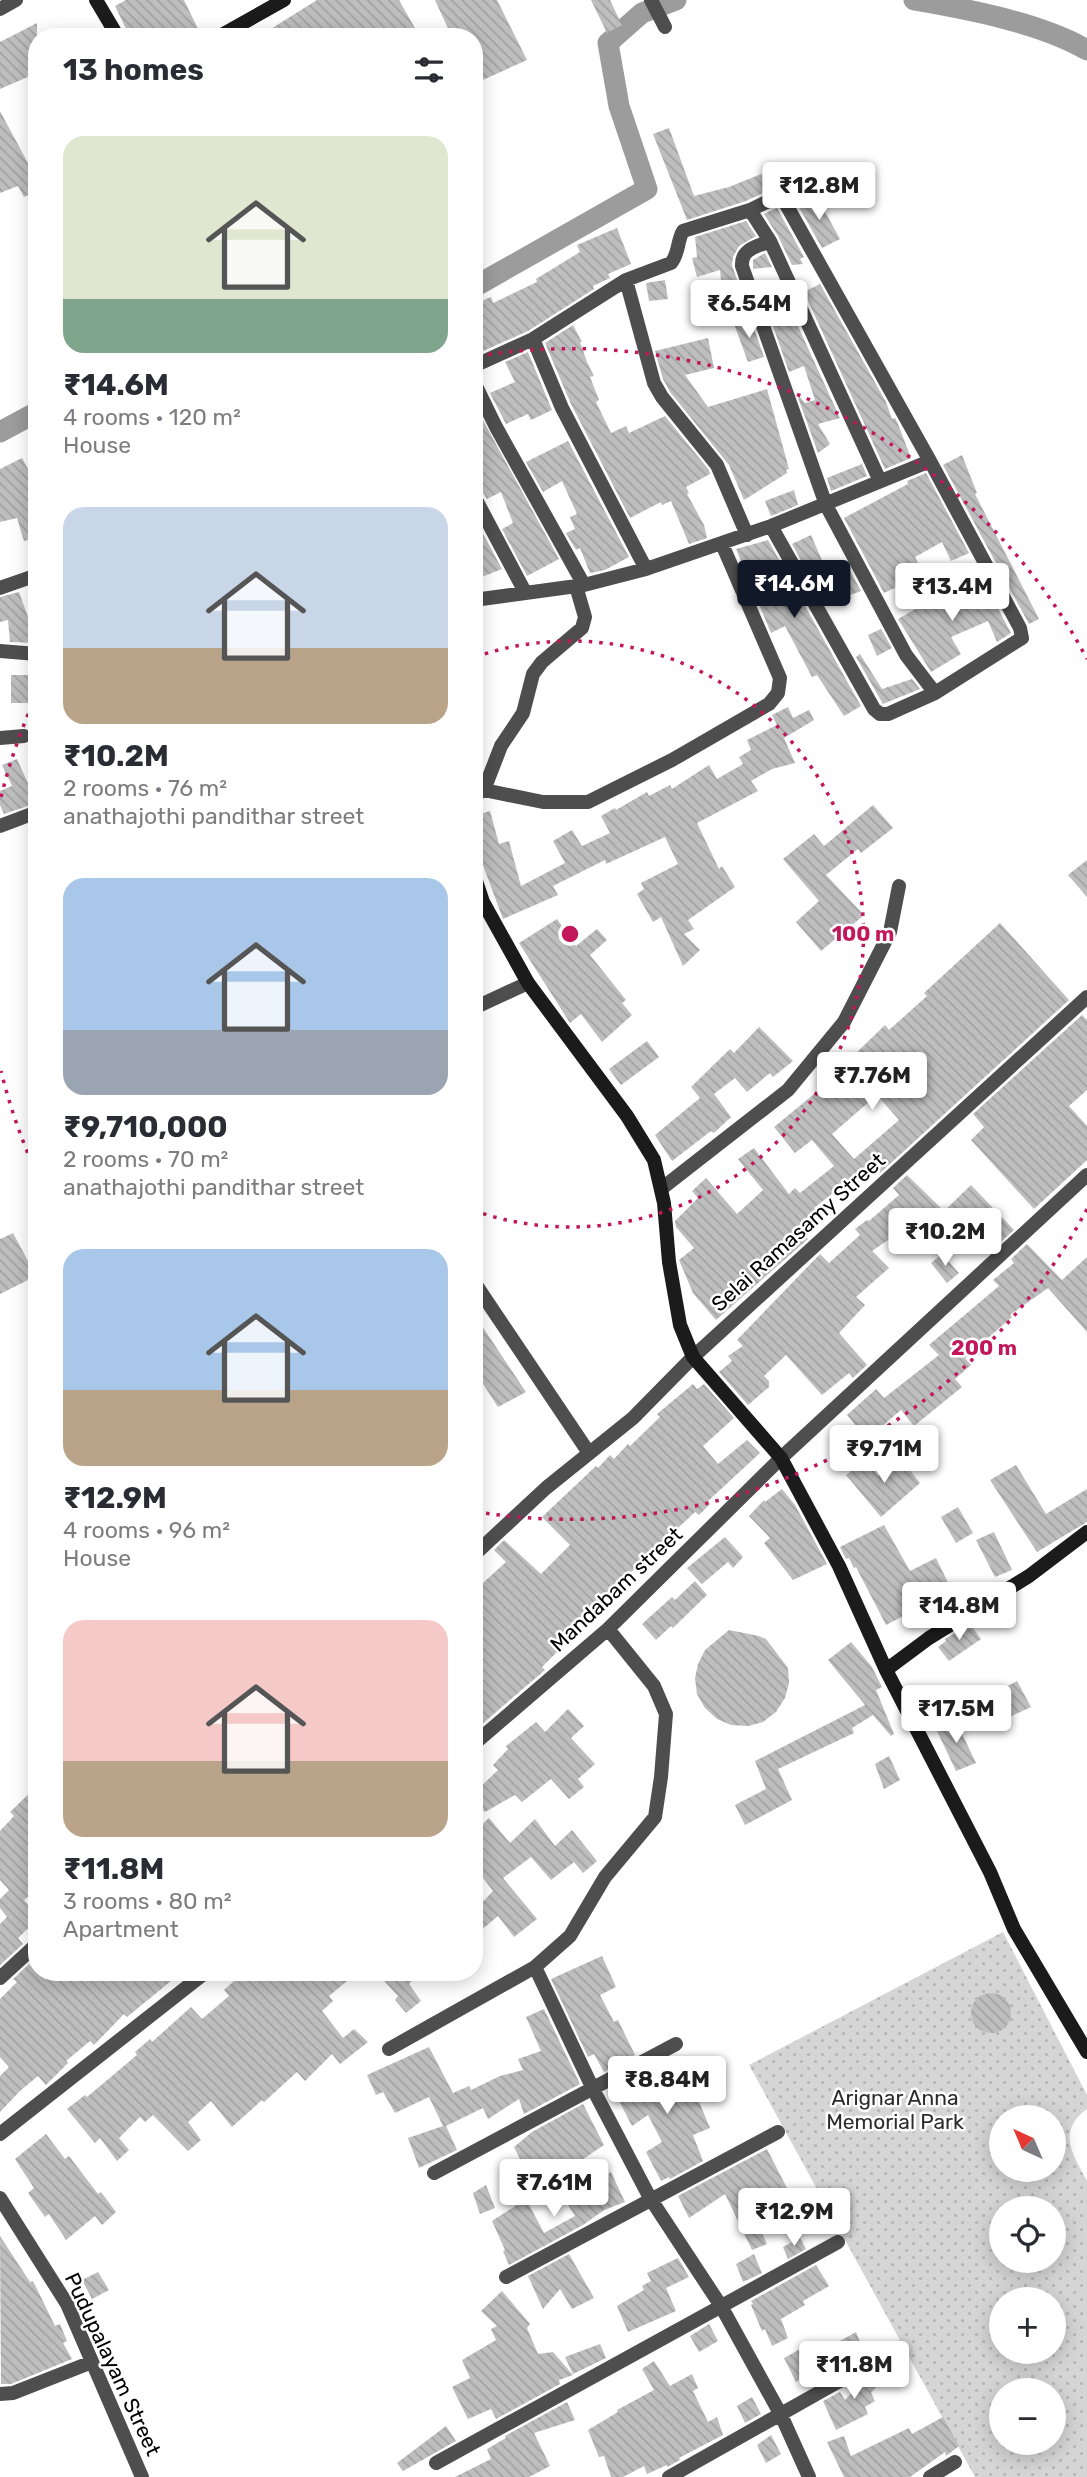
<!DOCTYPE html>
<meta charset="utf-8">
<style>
:root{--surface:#fff;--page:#f7f7f7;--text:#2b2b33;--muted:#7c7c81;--accent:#111827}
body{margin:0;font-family:Rubik,sans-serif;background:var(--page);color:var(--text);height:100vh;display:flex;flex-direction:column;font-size:26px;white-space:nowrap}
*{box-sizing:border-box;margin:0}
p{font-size:23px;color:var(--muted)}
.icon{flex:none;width:38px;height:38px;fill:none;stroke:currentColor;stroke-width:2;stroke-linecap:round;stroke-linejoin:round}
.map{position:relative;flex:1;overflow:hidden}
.side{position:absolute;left:28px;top:28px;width:455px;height:1953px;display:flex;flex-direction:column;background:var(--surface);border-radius:28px;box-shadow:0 4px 18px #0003}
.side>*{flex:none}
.needle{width:46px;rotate:316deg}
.fabs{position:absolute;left:989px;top:2105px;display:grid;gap:14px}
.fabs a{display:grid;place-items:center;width:77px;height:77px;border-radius:50%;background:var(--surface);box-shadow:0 4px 18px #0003;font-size:35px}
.price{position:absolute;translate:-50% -60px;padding:0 16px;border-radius:7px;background:#fff;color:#222;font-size:23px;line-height:46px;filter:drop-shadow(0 2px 4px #0008)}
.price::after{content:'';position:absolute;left:50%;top:42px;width:21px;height:16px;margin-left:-10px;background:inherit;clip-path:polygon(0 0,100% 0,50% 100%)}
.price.selected{background:var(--accent);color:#fff}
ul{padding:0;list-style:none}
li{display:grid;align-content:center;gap:14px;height:371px;padding:0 35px}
li span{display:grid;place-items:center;height:217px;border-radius:21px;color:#555}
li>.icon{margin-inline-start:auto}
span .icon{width:126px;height:126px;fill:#fffc;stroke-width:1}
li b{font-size:30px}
h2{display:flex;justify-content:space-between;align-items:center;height:84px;padding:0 35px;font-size:30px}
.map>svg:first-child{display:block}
.grass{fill:url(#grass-dots);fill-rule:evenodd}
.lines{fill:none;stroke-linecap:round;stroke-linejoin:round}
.canal{stroke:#9c9c9c;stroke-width:21}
.building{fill:url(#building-back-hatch);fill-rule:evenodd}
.street{stroke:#4e4e4e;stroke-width:14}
.secondary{stroke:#1b1b1b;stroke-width:14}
.ring{fill:none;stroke:#c2185b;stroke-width:3.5;stroke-dasharray:3.5 7}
.labels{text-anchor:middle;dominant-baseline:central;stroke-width:5;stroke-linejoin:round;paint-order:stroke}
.street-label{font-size:21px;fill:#000;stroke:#fff}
.park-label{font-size:21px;fill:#2c2c2c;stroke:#fff}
.centre{fill:#c2185b;stroke:#fff;stroke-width:3.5}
.ring-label{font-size:21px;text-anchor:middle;font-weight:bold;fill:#c2185b;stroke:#fff;stroke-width:5;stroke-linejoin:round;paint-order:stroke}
</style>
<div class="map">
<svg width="1087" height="2477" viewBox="0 0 1087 2477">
<defs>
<pattern id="grass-dots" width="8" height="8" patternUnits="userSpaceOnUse" patternTransform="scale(1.75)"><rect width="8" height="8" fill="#d5d5d5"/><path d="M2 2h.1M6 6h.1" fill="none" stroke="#b5b5b5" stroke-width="1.8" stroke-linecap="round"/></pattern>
<pattern id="building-back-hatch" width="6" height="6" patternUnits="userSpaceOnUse" patternTransform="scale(1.75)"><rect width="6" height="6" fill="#bebebe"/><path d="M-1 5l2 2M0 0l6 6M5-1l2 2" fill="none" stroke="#a2a2a2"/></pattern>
</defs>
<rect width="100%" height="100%" fill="#fff"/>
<path class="grass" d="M1003,1932L1087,2095V2109C1056,2132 1073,2154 1087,2181V2477H975L749,2065ZM1001,2118H1054V2170H1001ZM1001,2208H1054V2261H1001ZM1001,2300H1054V2352H1001ZM1001,2390H1054V2443H1001Z"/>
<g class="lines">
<path class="canal" d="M914,0C967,9 1041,23 1087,50
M474,287L647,189L619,106L608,43L642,13L676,0
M0,432L37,412"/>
</g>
<path class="building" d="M126,0H184L202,37H130L115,6Z
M317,0H399L420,37H258Z
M435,0H497L527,60L474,84V37H452Z
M591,0H610L622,25L607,33Z
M37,23V73L0,89V42Z
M0,111L37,180V191L24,197L18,186L0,193Z
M669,128L694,196L729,187L761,174L769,190L746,201L687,220L653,134Z
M800,198L804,206L818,199L840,239L822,248L795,200Z
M777,208L804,257L800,259L803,264L792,265L778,236L764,214Z
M746,221L756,236L739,246L733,257L732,265L743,298L724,311L720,270L697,277L692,258L697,257L695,237Z
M617,228L631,264L608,274L610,278L593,286L594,289L528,331L474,355V304L491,297L493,303L537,282L536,279L580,252L577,245Z
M765,253L772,267L753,269V260Z
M665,280L668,299L649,301L646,283Z
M820,284L886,402L892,419L895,418L898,424L911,458L885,469L804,292Z
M786,300L840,418L818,424L830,444L818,453L796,392L805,403L815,400L804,366L789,372L767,309Z
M750,317L764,357L748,362L734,324Z
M573,325L582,342H580L587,362L594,376L590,377L599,400L596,402L611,433L626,426L629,433L665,416L709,470L710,474L686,487L689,493L687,494L704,525L707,538L689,544L671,501L662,505L661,502L630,518L571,404L545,343Z
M708,338L714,368L685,375L708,407L767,389L789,469L786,470L787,473L744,500L729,465L670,392L663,379L655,351Z
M528,352L552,410L531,420L528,414L506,424L490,393L515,382L505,362Z
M474,404L559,559L527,576L502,529L513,523L501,492L487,499L480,488L474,486Z
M568,441L629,557L605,570L590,573L580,548L576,550L566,533L575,529L570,517L577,514L562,481L543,492L526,462Z
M962,455L977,493L975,494L1039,619L1029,624L943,465Z
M22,458L37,486V537L24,541L17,518L0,522V469Z
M862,464L867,476L831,491L827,478Z
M926,473L969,553L951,561L942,542L915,557L924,574L884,593L844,518L908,484L907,481Z
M794,490L798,505L771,516L765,501Z
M474,517L502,569L474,580Z
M811,535L824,565L808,573L792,544Z
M768,540L861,706L844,716L817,675L812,677L785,626L771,633L736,549Z
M849,569L861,591L837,600L830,577Z
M979,573L1011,633L997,642L988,621L951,637L961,654L931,672L898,619L936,597L941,606L968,595L962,583Z
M19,592L28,617H37V643L10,642L8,620L0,622V597Z
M881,629L892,648L877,656L868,635Z
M860,654L882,689L912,679L920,689L883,704L856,657Z
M11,675H37V703H11Z
M788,707L793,718L809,710L814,720L784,738L795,763L772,769L751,781L758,791L697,823L719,869L722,866L735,887L688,920L694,929L684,934L700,950L683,966L661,917L653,922L637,894L644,889L641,883L678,864L665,837L606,864L605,860L553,886L558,895L503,919L474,841V816L490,811L499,844L509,841L521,886L565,863L553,841L572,830L582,846L610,833L601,816L615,808L616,810L647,792L649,796L670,785L672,789L709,765L717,779L743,764L739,757L751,750L747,740L777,725L772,715Z
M17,759L37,803L4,814L0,805V791L12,786L2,765Z
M873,805L893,828L861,853L858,849L826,875L864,915L821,951L796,922L819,901L783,859L814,834L824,846Z
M1087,860V897L1068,875Z
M557,919L576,946L597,929L607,940L590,955L626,1000L622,1003L632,1015L602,1042L581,1014L570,1023L519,943Z
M1000,923L1069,1000L880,1173L876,1167L852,1187L847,1182L814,1208L823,1217L802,1233L808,1239L716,1320L693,1293L679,1260L694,1248L676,1227L675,1221L698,1198L692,1191L706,1178L737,1214L763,1190L738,1159L754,1148L789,1194L795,1188L800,1193L834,1166L812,1140L795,1153L774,1127L819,1090L818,1089L835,1072L833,1070L850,1055L852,1057L885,1025L889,1030L927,996L924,993ZM877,1095L899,1120L854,1159L832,1134Z
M1082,1015L1087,1020V1090L1069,1106L1087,1126V1160L1034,1209L971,1140L984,1127L973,1114Z
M759,1027L793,1061L773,1077L770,1073L747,1092L735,1078L714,1094L731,1117L714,1133L711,1131L672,1161L655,1135L700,1098L691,1087L730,1049L734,1053Z
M647,1041L659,1057L621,1085L609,1069Z
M907,1175L944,1211L971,1185L1014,1230L997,1245L976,1221L942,1252L913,1223L872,1251L889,1268L856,1297L865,1305L839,1333L867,1365L853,1378L849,1373L822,1395L786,1355L764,1376L769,1381V1387L748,1405L719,1372L732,1361L728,1356L743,1346L737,1340L820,1254L829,1263L860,1235L855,1229L867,1220L869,1221L899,1195L893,1188Z
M13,1233L36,1276L0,1294V1239Z
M1027,1244L1062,1280L1087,1257V1332L1048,1288L1010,1315L1012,1317L965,1358L971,1365L955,1379L962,1387L914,1426L901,1410L867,1439L847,1415L876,1389L884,1398L939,1355L929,1345L999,1286L993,1280L1014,1263L1011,1259Z
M942,1254L959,1273L947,1283L931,1263Z
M474,1314L526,1392L498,1407L474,1370Z
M693,1384L697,1389L704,1384L734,1418L703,1446L718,1464L747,1440L760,1453L708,1501L710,1504L699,1515L695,1512L626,1577L629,1580L611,1593L569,1634L572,1637L542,1667L545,1670L474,1731V1591L506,1562L494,1550L504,1540L541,1574L570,1545L542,1517L596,1466L598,1468L610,1455L614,1459L628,1444L630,1446L660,1417L657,1414Z
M900,1458L920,1483L881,1517L846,1475L865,1460L878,1476Z
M1016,1465L1046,1514L1087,1489V1522L1037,1552L990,1480Z
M782,1489L795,1505L827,1564L793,1580L764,1543L770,1538L749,1516L764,1500L765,1502Z
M958,1507L973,1533L956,1543L941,1517Z
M884,1525L910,1571L936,1558L960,1607L937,1622L928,1603L886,1625L856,1567L854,1568L849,1558L846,1559L840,1547Z
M994,1532L1012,1570L995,1577L976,1540Z
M725,1537L743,1557L733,1568L728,1562L702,1584L687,1568Z
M695,1581L707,1595L673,1628L671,1626L656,1640L642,1624L672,1597L675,1600Z
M970,1624L981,1639L949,1661L938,1647L946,1641L945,1639Z
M729,1630L759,1636L766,1639L788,1668L789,1683L785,1698L776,1712L763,1722L748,1726L731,1725L717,1719L705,1708L697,1694L695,1678L698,1664L705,1650Z
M851,1642L872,1667L882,1687L876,1690L894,1734L891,1736L873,1715L852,1728L854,1733L778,1769L792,1800L745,1825L735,1805L766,1789L755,1761L865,1705L828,1660Z
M1017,1681L1031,1707L994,1724L981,1700Z
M568,1709L584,1726L571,1738L595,1764L578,1779L584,1787L569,1799L551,1779L522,1802L515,1795L485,1812L474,1801V1793L498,1770L493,1765L508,1749L506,1746L536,1722L545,1732Z
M955,1719L976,1763L956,1771L936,1729Z
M889,1756L900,1780L884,1789L875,1764Z
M37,1786V1890L24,1900L37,1914V1920L18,1938L23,1944L0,1965V1924L7,1917L0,1908V1899L9,1890L0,1880V1831L14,1816L10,1812Z
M489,1818L510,1843L535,1819L555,1846L572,1830L597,1861L583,1873L574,1862L551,1880L531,1857L503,1878L537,1919L514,1937L498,1916L474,1936V1911L493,1891L474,1866V1832Z
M602,1956L616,1987L600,1995L614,2022L618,2020L635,2055L604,2072L594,2054L588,2057L551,1979Z
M29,1964L36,1972H182L127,2017L124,2014L94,2045L90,2041L66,2061L68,2063L46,2085L38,2076L20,2091L0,2112V2076L9,2067L0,2057V1999L17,1982L13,1979Z
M244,1972H358L329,1996L333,2001L322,2011L343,2038L354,2029L368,2042L340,2064L332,2054L305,2081L297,2072L264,2102L262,2100L232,2127L211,2101L188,2122L201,2140L188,2151L153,2115L145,2122L140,2117L119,2138L129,2150L117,2161L100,2138L95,2143L67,2109L85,2095L87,2097L137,2055L135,2052L150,2039L152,2042L191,2007L202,2019L229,1996L224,1990Z
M376,1972H420L409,1984L421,2001L406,2013L395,2000L398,1996Z
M971 2013a20 20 0 1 1 40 0a20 20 0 1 1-40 0Z
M544,2009L580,2084L524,2114L519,2099L488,2119L483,2108L446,2126L457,2150L419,2168L408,2138L443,2126L429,2097L395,2113L383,2092L376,2095L367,2075L429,2047L453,2093L469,2086L471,2090L500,2076L523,2070L518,2059L541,2051L526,2017Z
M681,2057L701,2095L697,2097L710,2128L693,2135L703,2161L670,2179L669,2177L661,2181L646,2152L662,2142L648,2115L632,2126L613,2089L644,2072L647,2077Z
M583,2104L604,2145L536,2191L514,2147L532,2132Z
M46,2134L65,2159L69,2156L98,2194L101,2192L116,2212L102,2225L95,2216L66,2240L49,2214L45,2217L28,2193L34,2188L15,2159Z
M767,2149L790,2194L753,2213L767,2244L752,2250L725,2194L689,2218L678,2196Z
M611,2172L625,2202L604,2210L583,2225L509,2265L503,2251L505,2250L492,2221L526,2199L544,2233L575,2216L565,2200Z
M486,2185L495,2208L480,2214L473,2193Z
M0,2236L30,2282L33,2281L55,2326L60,2324L67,2341L63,2343L72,2359L11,2384H1Z
M800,2238L806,2249L788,2259L783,2247Z
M569,2254L594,2298L572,2309L560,2289L543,2309L528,2276Z
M754,2254L762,2273L743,2282L736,2264Z
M678,2258L689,2277L666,2288L676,2311L628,2332L617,2306L644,2290L642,2286L651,2281L647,2273Z
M816,2265L829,2286L803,2301L805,2305L781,2319L788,2338L772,2346L765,2329L762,2331L751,2305L753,2304L751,2301Z
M98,2272L109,2290L92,2299L82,2280Z
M502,2291L530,2324L527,2328L538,2354L553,2352L573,2375L559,2380L560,2384L496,2419L491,2409L468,2419L452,2387L470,2378L462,2360L496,2340L491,2329L497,2326L481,2311Z
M709,2324L718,2341L699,2352L690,2336Z
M856,2332L862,2347L827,2365L832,2374L815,2384L810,2374L796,2382L784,2358L815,2341L820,2352Z
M600,2344L606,2358L573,2374L565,2357Z
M654,2361L670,2386L692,2374L698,2388L693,2391L708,2422L717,2417L723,2435L679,2458L680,2460L667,2467V2465L647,2474L644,2466L623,2477H611L604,2456L599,2457L588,2430L618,2412L617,2410L654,2390L642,2369Z
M890,2366L892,2368L871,2393L875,2401L865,2407L868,2414L836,2430L823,2401L840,2392L845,2400L867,2377Z
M752,2397L761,2414L745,2423L737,2406Z
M567,2402L575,2420L534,2433L550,2466L529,2477H455L491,2459L487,2449L506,2438L505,2436Z
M943,2417L959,2446L946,2456L945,2452L910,2477H844L827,2442L844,2436L851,2456L909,2428L912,2434Z
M446,2426L456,2441L403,2471L397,2463Z
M771,2435L781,2454L766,2463L757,2445Z"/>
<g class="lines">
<path class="street" d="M651,0L665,27
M0,9L16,0
M750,210L770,241L880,481
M770,241C756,247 741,249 742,266L826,505L906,655L935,693
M626,280L654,383L662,397L717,465L747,535
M533,339L562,408L646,569
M474,366L533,339L626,280L671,263C679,254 677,241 683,231L750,210L779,196L783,199L930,461L771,526L646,569L584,585L474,600
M474,382L496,427L584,585
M474,496L525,592
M771,526L874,709L880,714H888L935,693L1022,638L1020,628L930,461
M0,588L37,575
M0,651L37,654
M0,738L24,736
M484,790L501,746L523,713L533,674L542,662L582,628L585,617L576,586
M474,795L484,790L543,802H588L672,760L769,704L778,693L780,678L722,544
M0,826L37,812
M474,1008L528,983
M661,1189L788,1090L844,1022L890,932L899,886
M474,1282L589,1453
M474,1555L546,1488L633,1418L693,1357L1087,997
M474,1744L608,1629L781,1458L1087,1175
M535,1967L593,2089L650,2198L721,2306L781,2415L809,2477
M0,1978L37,1944
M389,2049L535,1967L570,1936L605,1877L655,1817L661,1777L666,1714L654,1686L608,1629
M0,2134L206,1972
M434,2173L676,2044
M0,2198L67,2304L142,2477
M506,2277L778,2132
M0,2394L13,2393L92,2362
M436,2463L838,2242
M669,2477L836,2383L901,2349
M930,2477L955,2462"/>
<path class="secondary" d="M96,0L118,37
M218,37L284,0
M474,875L483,902L528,983L627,1116L654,1160L664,1203L669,1262L680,1325L693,1357L781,1458L839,1566L886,1670L990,1872L1014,1929L1087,2052
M886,1670L929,1638L1029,1576L1087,1532"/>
</g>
<g class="ring">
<path d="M475 657A293 293 0 1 1 475 1211"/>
<path d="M1087 1209A585 585 0 0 1 478 1512M36 1172A585 585 0 0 1 1 1071M1 797A585 585 0 0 1 36 696M478 356A585 585 0 0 1 1087 659"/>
</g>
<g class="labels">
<g class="street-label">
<text transform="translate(798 1232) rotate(-42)">Selai Ramasamy Street</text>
<text transform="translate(616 1589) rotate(-43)">Mandabam street</text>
<text transform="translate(113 2364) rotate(65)">Pudupalayam Street</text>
</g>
<g class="park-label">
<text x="895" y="2097">Arignar Anna<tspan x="895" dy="24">Memorial Park</tspan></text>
</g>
</g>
<circle cx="570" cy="934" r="10" class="centre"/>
<g class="ring-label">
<text x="863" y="941">100 m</text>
<text x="984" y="1355">200 m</text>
</g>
</svg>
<div class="fabs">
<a><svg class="needle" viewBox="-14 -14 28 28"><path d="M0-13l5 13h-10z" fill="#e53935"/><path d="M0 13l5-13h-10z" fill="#7c7c81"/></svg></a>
<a><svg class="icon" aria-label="locate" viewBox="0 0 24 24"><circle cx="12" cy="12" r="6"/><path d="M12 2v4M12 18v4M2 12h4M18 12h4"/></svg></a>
<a>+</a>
<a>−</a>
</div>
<b class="price" style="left:819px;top:222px">₹12.8M</b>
<b class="price" style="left:749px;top:340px">₹6.54M</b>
<b class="price selected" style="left:794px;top:620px">₹14.6M</b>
<b class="price" style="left:952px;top:623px">₹13.4M</b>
<b class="price" style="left:872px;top:1112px">₹7.76M</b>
<b class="price" style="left:945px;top:1268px">₹10.2M</b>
<b class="price" style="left:884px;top:1485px">₹9.71M</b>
<b class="price" style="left:959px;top:1642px">₹14.8M</b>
<b class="price" style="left:956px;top:1745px">₹17.5M</b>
<b class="price" style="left:667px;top:2116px">₹8.84M</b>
<b class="price" style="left:554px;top:2219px">₹7.61M</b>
<b class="price" style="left:794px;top:2248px">₹12.9M</b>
<b class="price" style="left:854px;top:2401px">₹11.8M</b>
<section class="side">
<h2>13 homes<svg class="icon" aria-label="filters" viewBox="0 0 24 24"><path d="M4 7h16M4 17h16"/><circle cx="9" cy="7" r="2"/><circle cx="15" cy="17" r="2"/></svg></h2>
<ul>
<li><span style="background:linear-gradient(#dfe7d0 75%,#7fa58c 0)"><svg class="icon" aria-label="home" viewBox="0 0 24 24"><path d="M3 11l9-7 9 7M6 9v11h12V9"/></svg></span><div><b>₹14.6M</b><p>4 rooms · 120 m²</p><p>House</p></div></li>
<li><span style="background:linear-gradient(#c9d6e8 65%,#b9a48a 0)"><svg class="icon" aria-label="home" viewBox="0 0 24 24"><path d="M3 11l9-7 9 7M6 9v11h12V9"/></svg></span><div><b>₹10.2M</b><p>2 rooms · 76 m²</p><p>anathajothi pandithar street</p></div></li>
<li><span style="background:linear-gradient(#a9c7e8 70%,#9aa5b1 0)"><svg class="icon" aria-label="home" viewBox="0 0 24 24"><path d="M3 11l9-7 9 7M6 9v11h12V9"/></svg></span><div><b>₹9,710,000</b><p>2 rooms · 70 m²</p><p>anathajothi pandithar street</p></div></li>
<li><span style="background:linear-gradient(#a9c7e8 65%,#b9a48a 0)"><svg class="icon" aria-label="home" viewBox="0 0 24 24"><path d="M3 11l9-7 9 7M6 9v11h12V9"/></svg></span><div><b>₹12.9M</b><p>4 rooms · 96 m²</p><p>House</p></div></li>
<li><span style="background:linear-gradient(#f6c9c9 65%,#b9a48a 0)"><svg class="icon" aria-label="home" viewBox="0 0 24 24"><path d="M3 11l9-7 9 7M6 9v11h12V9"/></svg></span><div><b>₹11.8M</b><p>3 rooms · 80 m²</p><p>Apartment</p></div></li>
</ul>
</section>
</div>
